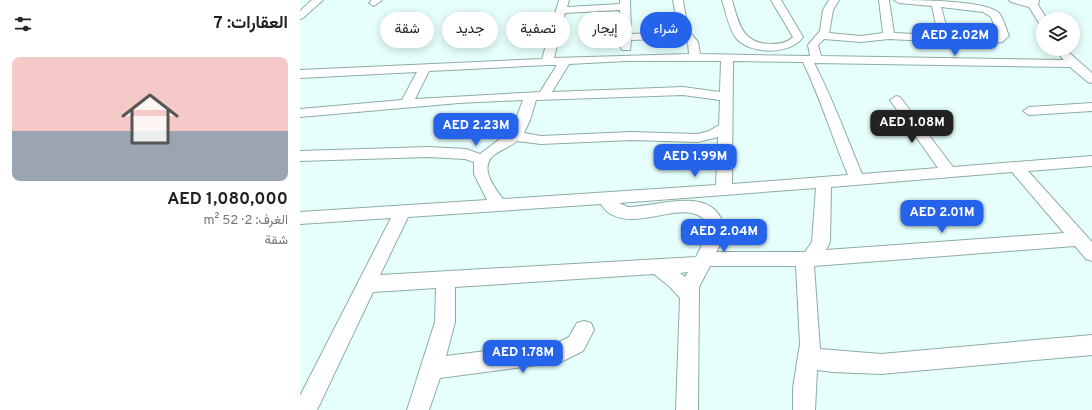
<!DOCTYPE html>
<html lang="ar">
<meta charset="utf-8">
<style>
:root{--surface:#fff;--page:#f6f6f6;--text:#202124;--muted:#757577;--line:#e0e0e0;--accent:#2563eb}
body{margin:0;font-family:Overpass,Vazirmatn,sans-serif;background:var(--page);color:var(--text);direction:rtl;height:100vh;display:flex;flex-direction:column;font-size:15px;white-space:nowrap}
*{box-sizing:border-box;margin:0}
p{font-size:13px;color:var(--muted)}
.icon{flex:none;width:22px;height:22px;fill:none;stroke:currentColor;stroke-width:2;stroke-linecap:round;stroke-linejoin:round}
.map{position:relative;flex:1;overflow:hidden;direction:ltr}
.panel{display:flex;flex-direction:column;background:var(--surface);width:300px}
.panel>*{flex:none}
.guide{position:absolute;left:12px;top:12px;width:380px;height:36px;direction:rtl;display:flex;gap:8px}
.fabs{position:absolute;left:736px;top:12px;display:grid;gap:8px}
.fabs a{display:grid;place-items:center;width:44px;height:44px;border-radius:50%;background:var(--surface);box-shadow:0 2px 10px #0003;font-size:20px}
.price{position:absolute;translate:-50% -34px;padding:0 9px;border-radius:8px;background:var(--accent);color:#fff;font-size:13px;line-height:26px;filter:drop-shadow(0 1px 2px #0008)}
.price::after{content:'';position:absolute;left:50%;top:24px;width:12px;height:9px;margin-left:-6px;background:inherit;clip-path:polygon(0 0,100% 0,50% 100%)}
.price.on{background:#222;color:#fff}
ul{padding:0;list-style:none}
li{display:grid;align-content:center;gap:8px;height:212px;padding:0 12px}
li+li{border-top:1px solid var(--line)}
li span{display:grid;place-items:center;height:124px;border-radius:8px;color:#555}
li>.icon{margin-inline-start:auto}
span .icon{width:72px;height:72px;fill:#fffc;stroke-width:1}
li b{font-size:17px}
h2{display:flex;justify-content:space-between;align-items:center;height:48px;padding:0 12px;font-size:17px}
.pill{padding:0 14px;border-radius:18px;background:var(--surface);box-shadow:0 2px 10px #0003;font-size:14px;line-height:36px}
.pill.on{background:var(--accent);color:#fff}
main{display:flex;flex:1;min-height:0}
.map>svg:first-child{display:block}
.lines{fill:none;stroke-linecap:round;stroke-linejoin:round}
.minor-casing{stroke:#8eaba8;stroke-width:2}
.minor{fill:#fff;fill-rule:evenodd}
</style>
<main>
<div class="map">
<svg width="792" height="410" viewBox="0 0 792 410">
<rect width="100%" height="100%" fill="#e6fffc"/>
<g class="lines">
<defs>
<path id="minor" d="M12,0H23L3,18L0,19V11Z
M72,0H82L74,6L69,3Z
M259,0H269L267,7L320,4V0H330L331,34L379,32L373,0H383L388,30L398,42L400,54L510,56L508,45L520,31L523,10L529,0H539L533,10L529,33L561,36L583,33L579,0H589L594,33L638,35L632,6L599,3L594,0C614,0 686,0 699,13C704,19 706,29 709,36L702,42L686,44L589,39L561,42L524,39L518,45L521,56L764,60L754,49H765L792,73V83L788,82L770,67L514,63C533,99 546,136 562,174L638,168L590,100L596,96L600,97L653,167L792,156V166L728,171L792,242V261L786,259L775,246L514,266L520,349L581,354L792,335V355L581,374L533,372L517,370L515,410H493V388L500,344L496,266H410L399,287L398,410H376L380,298L370,287L354,274L155,287V322L146,356L259,342L269,337L277,323L284,321L291,323L294,330L283,351L261,362L140,378L129,410H107L135,322L136,288L73,292L17,410H0V396L91,218L0,224V212L187,200L174,174V162L165,159L128,157L0,161V151L128,147L166,149L180,154L212,130L223,100L159,103L0,117V109L102,100L117,72L0,78V70L242,59ZM641,7L683,12L691,17L698,35L686,38L649,36ZM320,10L321,48L322,50H330L331,40L384,38L388,43L389,54L254,58L265,13ZM326,61H421L420,92L383,87L252,92L269,64ZM433,61L503,62C521,99 532,137 548,175L432,184ZM247,65H257L240,92L115,99L129,71ZM383,95L420,100L419,125L409,131L398,134L331,132L241,136L224,133L230,120L236,100ZM418,137L416,185L203,199C195,188 179,169 193,156C200,150 210,147 217,141L241,144L331,140L398,142ZM712,172L764,233L526,250L530,242L531,187ZM516,188L512,242L505,252H416L419,247L421,218C405,187 356,207 328,207L319,203ZM301,204C303,207 306,211 309,213C338,232 383,198 405,220L401,247L396,257L80,275L108,217ZM388,272L385,277L380,273Z
M422,0H432C439,24 442,44 472,44C480,44 487,43 493,37L471,0H481L503,37C491,55 450,55 436,38C428,27 426,12 422,0Z
M709,0H739L738,5L747,19H743V24L739,23L729,7L711,2Z
M792,103V111L729,115L723,111L729,107Z"/>
</defs>
<use href="#minor" class="minor-casing"/>
<use href="#minor" class="minor"/>
</g>
</svg>
<div class="fabs">
<a><svg class="icon" aria-label="layers" viewBox="0 0 24 24"><path d="M12 4l9 5-9 5-9-5zM3 14l9 5 9-5"/></svg></a>
</div>
<b class="price" style="left:655px;top:57px">AED 2.02M</b>
<b class="price on" style="left:612px;top:144px">AED 1.08M</b>
<b class="price" style="left:176px;top:147px">AED 2.23M</b>
<b class="price" style="left:395px;top:178px">AED 1.99M</b>
<b class="price" style="left:642px;top:234px">AED 2.01M</b>
<b class="price" style="left:424px;top:253px">AED 2.04M</b>
<b class="price" style="left:223px;top:374px">AED 1.78M</b>
<div class="guide">
<a class="pill on">شراء</a>
<a class="pill">إيجار</a>
<a class="pill">تصفية</a>
<a class="pill">جديد</a>
<a class="pill">شقة</a>
</div>
</div>
<section class="panel">
<h2>العقارات: 7<svg class="icon" aria-label="filters" viewBox="0 0 24 24"><path d="M4 7h16M4 17h16"/><circle cx="9" cy="7" r="2"/><circle cx="15" cy="17" r="2"/></svg></h2>
<ul>
<li><span style="background:linear-gradient(#f6c9c9 60%,#9aa5b1 0)"><svg class="icon" aria-label="home" viewBox="0 0 24 24"><path d="M3 11l9-7 9 7M6 9v11h12V9"/></svg></span><div><b>AED 1,080,000</b><p>الغرف: 2 · 52 m²</p><p>شقة</p></div></li>
</ul>
</section>
</main>
